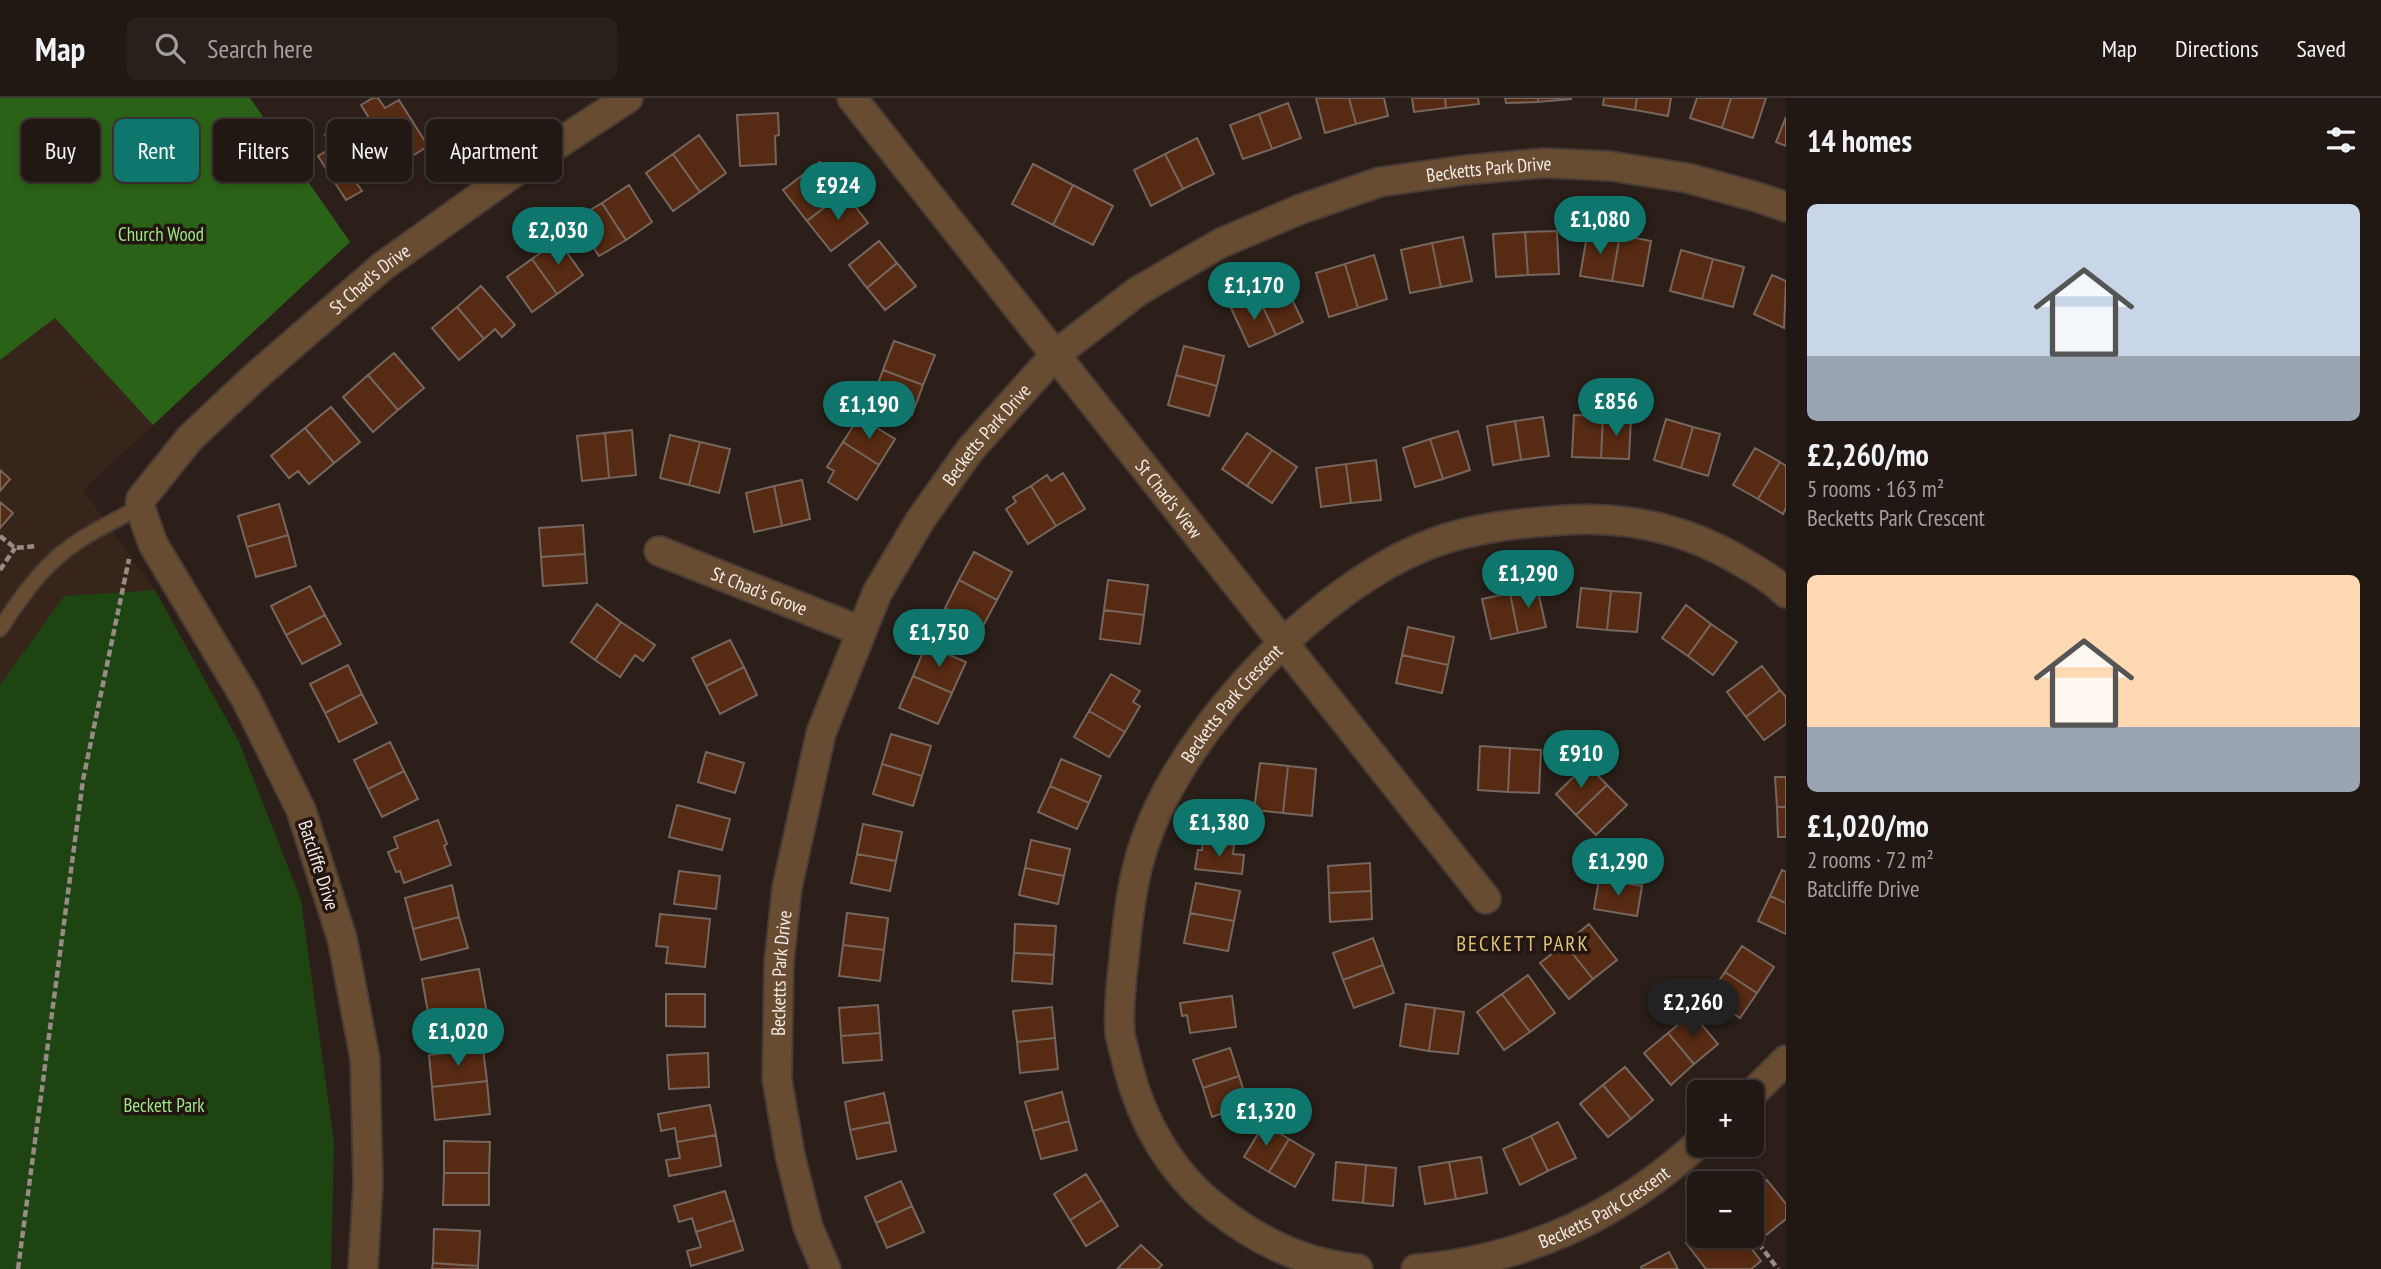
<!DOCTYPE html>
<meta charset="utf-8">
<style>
:root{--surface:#211713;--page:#29201c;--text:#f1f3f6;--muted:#a29fa0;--line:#3e3633;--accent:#0f766e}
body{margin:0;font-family:"PT Sans Narrow",sans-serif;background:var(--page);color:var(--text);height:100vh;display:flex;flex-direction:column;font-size:26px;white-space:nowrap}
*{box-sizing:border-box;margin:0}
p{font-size:23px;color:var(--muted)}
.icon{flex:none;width:38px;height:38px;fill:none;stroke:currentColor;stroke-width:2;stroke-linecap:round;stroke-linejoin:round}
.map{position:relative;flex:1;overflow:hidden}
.side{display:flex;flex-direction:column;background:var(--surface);width:595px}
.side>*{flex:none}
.top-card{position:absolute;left:21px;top:21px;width:665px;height:63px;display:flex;gap:14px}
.buttons{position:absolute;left:1687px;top:982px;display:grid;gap:14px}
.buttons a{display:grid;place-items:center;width:77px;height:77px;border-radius:10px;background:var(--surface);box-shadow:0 4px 10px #0003,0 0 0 2px var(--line);font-size:35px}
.price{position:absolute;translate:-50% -60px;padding:0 16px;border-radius:24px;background:var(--accent);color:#fff;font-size:23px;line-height:46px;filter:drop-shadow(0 2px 4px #0008)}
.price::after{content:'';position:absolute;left:50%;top:42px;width:21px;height:16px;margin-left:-10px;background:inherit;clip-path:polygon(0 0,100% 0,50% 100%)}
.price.selected{background:#222;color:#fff}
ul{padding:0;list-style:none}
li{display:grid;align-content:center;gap:14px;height:371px;padding:0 21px}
li span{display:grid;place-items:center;height:217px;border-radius:10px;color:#555}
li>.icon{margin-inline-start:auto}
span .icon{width:126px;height:126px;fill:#fffc;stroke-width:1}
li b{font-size:30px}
h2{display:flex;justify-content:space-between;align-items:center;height:84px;padding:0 21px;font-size:30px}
.chip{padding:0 24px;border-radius:10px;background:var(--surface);box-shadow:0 4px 10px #0003,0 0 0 2px var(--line);font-size:24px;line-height:63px}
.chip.selected{background:var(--accent);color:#fff}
header{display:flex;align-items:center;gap:42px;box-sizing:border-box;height:98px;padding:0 35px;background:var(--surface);border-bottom:2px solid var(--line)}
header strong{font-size:33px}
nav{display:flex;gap:38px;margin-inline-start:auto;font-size:24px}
.search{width:490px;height:63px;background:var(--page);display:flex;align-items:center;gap:18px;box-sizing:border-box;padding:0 24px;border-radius:10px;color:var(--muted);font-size:26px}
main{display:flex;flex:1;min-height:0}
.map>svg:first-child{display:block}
.built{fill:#37241a}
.green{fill:#1d4411}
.forest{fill:#2a6318}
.building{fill:#562a13;stroke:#76665e;stroke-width:2}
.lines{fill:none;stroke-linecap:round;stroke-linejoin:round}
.lane-casing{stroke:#483b36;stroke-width:18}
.street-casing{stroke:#483b36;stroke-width:32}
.path{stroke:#978b86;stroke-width:4.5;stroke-dasharray:7 3.5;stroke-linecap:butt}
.lane{stroke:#684c31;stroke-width:14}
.street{stroke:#684c31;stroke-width:28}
.labels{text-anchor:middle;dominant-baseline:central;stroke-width:7;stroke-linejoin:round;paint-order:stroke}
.street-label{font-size:19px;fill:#f4eae6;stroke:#231610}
.park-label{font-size:19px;fill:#9be986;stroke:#231610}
.neighbourhood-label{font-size:21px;letter-spacing:2px;fill:#dec378;stroke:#231610}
</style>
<header>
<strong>Map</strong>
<div class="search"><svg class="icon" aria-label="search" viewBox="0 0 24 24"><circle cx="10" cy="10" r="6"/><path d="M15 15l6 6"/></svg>Search here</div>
<nav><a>Map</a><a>Directions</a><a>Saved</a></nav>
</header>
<main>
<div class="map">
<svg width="1786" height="1171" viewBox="0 0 1786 1171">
<rect width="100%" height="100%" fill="#2c1f19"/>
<path class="built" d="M0,0H250L350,144L83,392L155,492L64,499L0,587Z"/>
<path class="green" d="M155,492L239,644L301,802L334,1045L331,1171H0V587L64,498Z"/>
<path class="forest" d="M0,0H250L350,144L153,327L55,220L0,262Z"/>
<path class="building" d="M373,0H378L385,10L399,2L428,48L409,60L404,52L393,59L361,7Z
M1316,0H1349L1356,26L1325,35Z
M1349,0H1384L1388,18L1356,26Z
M1412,0H1445L1446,10L1414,14Z
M1445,0H1478L1479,6L1446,10Z
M1505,0H1538V4L1506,5Z
M1538,0H1571V1L1538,4Z
M1604,0H1637L1635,12L1603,7Z
M1637,0H1671L1668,18L1635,12Z
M1697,0H1731L1722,30L1690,20Z
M1731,0H1766L1753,40L1722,30Z
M1288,5L1301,40L1272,51L1259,16Z
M778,15L779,37L775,38L776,66L740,68L737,17Z
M1259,16L1272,51L1243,61L1230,27Z
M1786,19V48L1776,44Z
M341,27L373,77L357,86L362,93L346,102L318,58L333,49L325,37Z
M699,37L726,75L700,94L673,56Z
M1197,40L1214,76L1183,91L1165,56Z
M673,56L700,94L673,113L646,75Z
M1165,56L1183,91L1151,108L1134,72Z
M820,64L844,94L807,123L783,92Z
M1033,66L1073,87L1053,127L1012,106Z
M629,87L652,124L626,142L602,105Z
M1073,87L1113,108L1093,147L1053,127Z
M844,94L868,125L831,153L807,123Z
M602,105L626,142L599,158L575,121Z
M1588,132L1620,137L1612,183L1580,178Z
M1557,133L1559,176L1528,177L1525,134Z
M1525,134L1528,177L1496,179L1493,136Z
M1620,137L1651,143L1643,188L1612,183Z
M1463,139L1472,183L1441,189L1432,145Z
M558,142L583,177L557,196L532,161Z
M879,143L897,165L867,190L849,167Z
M1432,145L1441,189L1410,195L1401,152Z
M1681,152L1713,161L1702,201L1670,193Z
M1374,157L1387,201L1358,210L1345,166Z
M532,161L557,196L532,214L507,179Z
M1713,161L1744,169L1733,209L1702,201Z
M897,165L916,188L885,212L867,190Z
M1345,166L1358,210L1329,219L1316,175Z
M1772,177L1786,183L1784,230L1754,216Z
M1284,185L1303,224L1276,237L1258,198Z
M481,188L515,227L502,239L495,231L484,241L457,209Z
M1258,198L1276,237L1249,249L1231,210Z
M457,209L484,241L459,262L432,230Z
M894,243L935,257L923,287L883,272Z
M1184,248L1224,258L1217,288L1176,277Z
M394,255L424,290L398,312L368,277Z
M883,272L923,287L912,317L872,302Z
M368,277L398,312L373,334L343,299Z
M1176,277L1217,288L1209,318L1168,307Z
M331,309L360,344L334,365L305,330Z
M1574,317L1603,318L1601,360L1572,359Z
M1603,318L1631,320L1629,361L1601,360Z
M859,319L895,341L879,367L843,344Z
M1543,319L1549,358L1521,362L1515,323Z
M1666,321L1693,329L1681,370L1654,362Z
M1515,323L1521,362L1493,367L1487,328Z
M1693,329L1720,336L1708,378L1681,370Z
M305,330L334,365L309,386L298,373L289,380L271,358Z
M632,332L636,377L609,380L605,335Z
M1458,333L1470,372L1443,381L1430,341Z
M605,335L609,380L582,383L577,338Z
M1247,335L1272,352L1247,388L1222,371Z
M670,337L700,344L689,387L660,380Z
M1430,341L1443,381L1415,389L1403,350Z
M700,344L730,351L719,395L689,387Z
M843,344L879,367L857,402L828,384L834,373L827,369Z
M1755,350L1780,364L1758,401L1733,387Z
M1272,352L1297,369L1272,405L1247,388Z
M1376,362L1381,402L1351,405L1346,366Z
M1780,364L1786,368V410L1783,416L1758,401Z
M1346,366L1351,405L1321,409L1316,370Z
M0,372L10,381L0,393Z
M1063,375L1085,411L1056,428L1031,388L1047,377L1051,383Z
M802,382L810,421L782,428L774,388Z
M774,388L782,428L754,434L746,395Z
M1031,388L1056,428L1028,446L1006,411L1016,404L1013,399Z
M0,404L13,415L0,430Z
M279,406L288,437L247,449L238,418Z
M583,427L585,456L541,459L539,430Z
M288,437L296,468L256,479L247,449Z
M974,454L1012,474L997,502L959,482Z
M585,456L587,485L543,488L541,459Z
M959,482L997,502L982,530L945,510Z
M1108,482L1148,487L1144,517L1104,512Z
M310,488L325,517L286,537L271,508Z
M1537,489L1546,529L1518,535L1510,495Z
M1581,490L1611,493L1607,532L1577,529Z
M1611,493L1641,495L1637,534L1607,532Z
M1510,495L1518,535L1491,541L1482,501Z
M597,506L621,524L595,562L571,544Z
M1686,507L1711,526L1688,558L1662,540Z
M1104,512L1144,517L1140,546L1100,541Z
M325,517L341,546L302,566L286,537Z
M621,524L655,547L643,563L635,557L620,579L595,562Z
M1711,526L1737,544L1713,577L1688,558Z
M1408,529L1454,539L1448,567L1402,557Z
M730,542L744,569L706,588L692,560Z
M926,547L966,564L952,595L913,578Z
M1402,557L1448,567L1442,595L1396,585Z
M348,567L362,596L325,615L310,586Z
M1762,568L1780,592L1746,619L1727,594Z
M744,569L757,597L720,616L706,588Z
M1111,576L1140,593L1133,604L1140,608L1125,634L1089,613Z
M913,578L952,595L938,626L899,610Z
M1780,592L1786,599V626L1764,642L1746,619Z
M362,596L377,625L339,644L325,615Z
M1089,613L1125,634L1109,659L1074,639Z
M891,636L931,648L922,678L882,666Z
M390,644L404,673L368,691L354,662Z
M1480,648L1510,650L1508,694L1478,692Z
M1510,650L1541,652L1539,695L1508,694Z
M706,654L744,665L735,695L698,684Z
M1061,661L1101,678L1089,705L1050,688Z
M1260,665L1288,668L1283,715L1254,712Z
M882,666L922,678L913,708L873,696Z
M1587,666L1607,687L1576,717L1556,696Z
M1288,668L1316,671L1312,718L1283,715Z
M404,673L418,701L382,719L368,691Z
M1775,679H1786V709H1777Z
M1607,687L1627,707L1596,737L1576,717Z
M1050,688L1089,705L1077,731L1038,714Z
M677,707L730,721L722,752L669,739Z
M1777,709H1786V739H1778Z
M438,722L447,746L444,748L451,767L404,785L400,773L396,774L388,754L398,750L394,739Z
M863,726L902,734L896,763L857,756Z
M1031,742L1070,751L1064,778L1025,770Z
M1203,743L1234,747L1233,756L1244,757L1242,776L1195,771L1198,752H1202Z
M1604,752L1646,758L1642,788L1599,781Z
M857,756L896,763L890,793L851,785Z
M1370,765L1371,793L1329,795L1328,768Z
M1025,770L1064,778L1058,806L1019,797Z
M1782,772L1786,774V805L1770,798Z
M679,773L720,778L716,811L674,806Z
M1599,781L1642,788L1637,818L1594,811Z
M1196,785L1240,793L1234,823L1190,815Z
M452,787L459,819L413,831L405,800Z
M1371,793L1372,821L1330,824L1329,795Z
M1770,798L1786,805V836L1758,823Z
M847,815L888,820L884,852L843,847Z
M1190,815L1234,823L1228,853L1184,845Z
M660,816L710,821L705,869L666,865L668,849L656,848Z
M459,819L468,850L421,862L413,831Z
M1015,826L1056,828L1054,857L1014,855Z
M1589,826L1617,862L1593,881L1565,846Z
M1373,840L1383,867L1343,882L1333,855Z
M1565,846L1593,881L1569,901L1540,865Z
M843,847L884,852L880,883L839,878Z
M1742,848L1774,869L1757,895L1725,874Z
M1014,855L1054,857L1052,886L1012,883Z
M1383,867L1394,895L1354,910L1343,882Z
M479,871L489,927L432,937L422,881Z
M1725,874L1757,895L1740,920L1708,899Z
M1528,877L1555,915L1530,934L1502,896Z
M666,896H705V929L666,928Z
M1502,896L1530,934L1504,952L1477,914Z
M1232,898L1236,929L1190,935L1187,917L1182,918L1180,905Z
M1406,906L1435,910L1429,953L1400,948Z
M878,907L880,935L841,938L839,910Z
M1052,909L1055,940L1017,944L1013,913Z
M1435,910L1464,914L1458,956L1429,953Z
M1692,915L1718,946L1694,966L1668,935Z
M880,935L882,962L843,965L841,938Z
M1668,935L1694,966L1671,987L1644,955Z
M1055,940L1058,971L1020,975L1017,944Z
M1230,950L1239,978L1203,990L1193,962Z
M483,951L487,983L432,989L429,957Z
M708,955L709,989L669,991L667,957Z
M1625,969L1653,1002L1631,1021L1603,987Z
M1239,978L1248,1006L1212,1019L1203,990Z
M487,983L490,1016L435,1022L432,989Z
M1603,987L1631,1021L1608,1039L1580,1006Z
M1062,994L1069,1023L1033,1033L1025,1004Z
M884,995L890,1024L850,1032L845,1004Z
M710,1007L716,1037L677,1044L675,1030L661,1033L658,1016Z
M1069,1023L1077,1052L1041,1061L1033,1033Z
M890,1024L896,1053L857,1061L850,1032Z
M1558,1024L1576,1060L1548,1073L1531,1038Z
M1264,1026L1289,1041L1269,1074L1244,1059Z
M716,1037L721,1068L669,1078L666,1062L680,1060L677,1044Z
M1531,1038L1548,1073L1520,1087L1503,1051Z
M1289,1041L1314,1056L1295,1089L1269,1074Z
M444,1043L490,1044L489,1075H444Z
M1481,1059L1487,1095L1456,1101L1449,1064Z
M1336,1064L1366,1067L1363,1105L1333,1102Z
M1449,1064L1456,1101L1425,1106L1419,1069Z
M1366,1067L1396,1070L1393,1108L1363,1105Z
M444,1075H489V1107H443Z
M1086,1076L1102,1102L1070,1122L1054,1096Z
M1767,1082L1786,1106V1121L1766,1137L1752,1118V1094Z
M901,1083L912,1108L876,1125L865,1099Z
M725,1093L734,1122L696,1134L692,1120L679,1124L674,1108Z
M1102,1102L1118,1128L1086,1148L1070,1122Z
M912,1108L924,1134L887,1150L876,1125Z
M734,1122L743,1152L691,1168L687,1153L701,1149L696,1134Z
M434,1131L480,1133L478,1168L433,1165Z
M1699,1135V1138H1742L1761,1163L1751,1171H1706L1686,1145Z
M1141,1147L1162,1167L1158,1171H1117Z
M1669,1154L1678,1171H1642L1641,1169Z
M433,1165L478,1168V1171H432Z"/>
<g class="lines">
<defs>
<path id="lane" d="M0,531C21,499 42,468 74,446C94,432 118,421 140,409"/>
<g id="street">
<path id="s1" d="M852,0L1486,801"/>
<path id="s2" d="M659,453L861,533"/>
<path d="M1752,996L1786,962"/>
<path id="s3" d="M363,1171L368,1087L365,961L342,840L301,712L246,601L153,446L140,409L141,401L190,340L255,279L383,168L513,75L628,0"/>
<path id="s4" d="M826,1171L808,1129L790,1057L777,981L779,864L787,790L821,635L877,495L921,421L970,352L1055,257L1138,193L1221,145L1301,111L1380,84L1465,72L1545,65L1610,68L1687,80L1757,99L1786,109"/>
<path id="s5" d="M1358,1171C1306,1166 1257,1143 1216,1110C1171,1075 1142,1024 1128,969C1126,958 1122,947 1120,936C1118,911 1121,885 1124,861C1128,820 1132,779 1146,741C1186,627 1320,487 1433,445C1476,429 1520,425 1566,422C1630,418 1687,431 1742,464C1757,473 1774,482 1786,495"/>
<path id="s6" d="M1416,1171C1525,1162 1618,1119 1699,1045"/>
</g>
</defs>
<use href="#lane" class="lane-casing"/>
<use href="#street" class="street-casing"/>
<path class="path" d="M0,438L15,450L37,448
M0,472L15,450
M1752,1137L1778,1171
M18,1171L83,682L129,461"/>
<use href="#lane" class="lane"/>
<use href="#street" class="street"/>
</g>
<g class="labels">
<g class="street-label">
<text stroke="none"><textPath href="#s4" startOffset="1477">Becketts Park Drive</textPath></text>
<text stroke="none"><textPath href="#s3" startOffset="1138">St Chad's Drive</textPath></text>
<text stroke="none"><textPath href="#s4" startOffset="891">Becketts Park Drive</textPath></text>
<text stroke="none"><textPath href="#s1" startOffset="511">St Chad's View</textPath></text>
<text stroke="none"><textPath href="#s2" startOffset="108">St Chad's Grove</textPath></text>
<text stroke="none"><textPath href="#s5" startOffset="719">Becketts Park Crescent</textPath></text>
<text transform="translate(319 767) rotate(72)">Batcliffe Drive</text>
<text stroke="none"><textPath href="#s4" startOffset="303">Becketts Park Drive</textPath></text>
<text stroke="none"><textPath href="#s6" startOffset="200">Becketts Park Crescent</textPath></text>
</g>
<g class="park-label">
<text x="161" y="136">Church Wood</text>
<text x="164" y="1007">Beckett Park</text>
</g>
<g class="neighbourhood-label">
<text x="1523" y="845">BECKETT PARK</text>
</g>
</g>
</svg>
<div class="buttons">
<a>+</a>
<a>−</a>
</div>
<b class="price" style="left:838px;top:124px">£924</b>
<b class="price" style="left:1600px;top:158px">£1,080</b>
<b class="price" style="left:558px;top:169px">£2,030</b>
<b class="price" style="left:1254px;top:224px">£1,170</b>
<b class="price" style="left:1616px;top:340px">£856</b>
<b class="price" style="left:869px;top:343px">£1,190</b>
<b class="price" style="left:1528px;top:512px">£1,290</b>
<b class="price" style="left:939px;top:571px">£1,750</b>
<b class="price" style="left:1581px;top:692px">£910</b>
<b class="price" style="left:1219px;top:761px">£1,380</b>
<b class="price" style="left:1618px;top:800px">£1,290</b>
<b class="price selected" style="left:1693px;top:941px">£2,260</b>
<b class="price" style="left:458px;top:970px">£1,020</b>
<b class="price" style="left:1266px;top:1050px">£1,320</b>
<div class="top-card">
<a class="chip">Buy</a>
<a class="chip selected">Rent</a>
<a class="chip">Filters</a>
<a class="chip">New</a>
<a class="chip">Apartment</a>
</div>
</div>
<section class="side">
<h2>14 homes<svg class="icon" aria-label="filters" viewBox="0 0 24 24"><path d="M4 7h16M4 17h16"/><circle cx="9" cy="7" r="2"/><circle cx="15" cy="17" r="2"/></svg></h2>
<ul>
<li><span style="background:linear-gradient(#c9d6e8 70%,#9aa5b1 0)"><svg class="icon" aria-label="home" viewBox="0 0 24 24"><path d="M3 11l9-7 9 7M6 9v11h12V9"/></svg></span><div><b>£2,260/mo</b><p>5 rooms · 163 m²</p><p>Becketts Park Crescent</p></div></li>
<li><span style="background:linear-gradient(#ffd9b3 70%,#9aa5b1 0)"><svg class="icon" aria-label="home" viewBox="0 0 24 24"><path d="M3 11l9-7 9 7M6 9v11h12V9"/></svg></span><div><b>£1,020/mo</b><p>2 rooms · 72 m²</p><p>Batcliffe Drive</p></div></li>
</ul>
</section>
</main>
